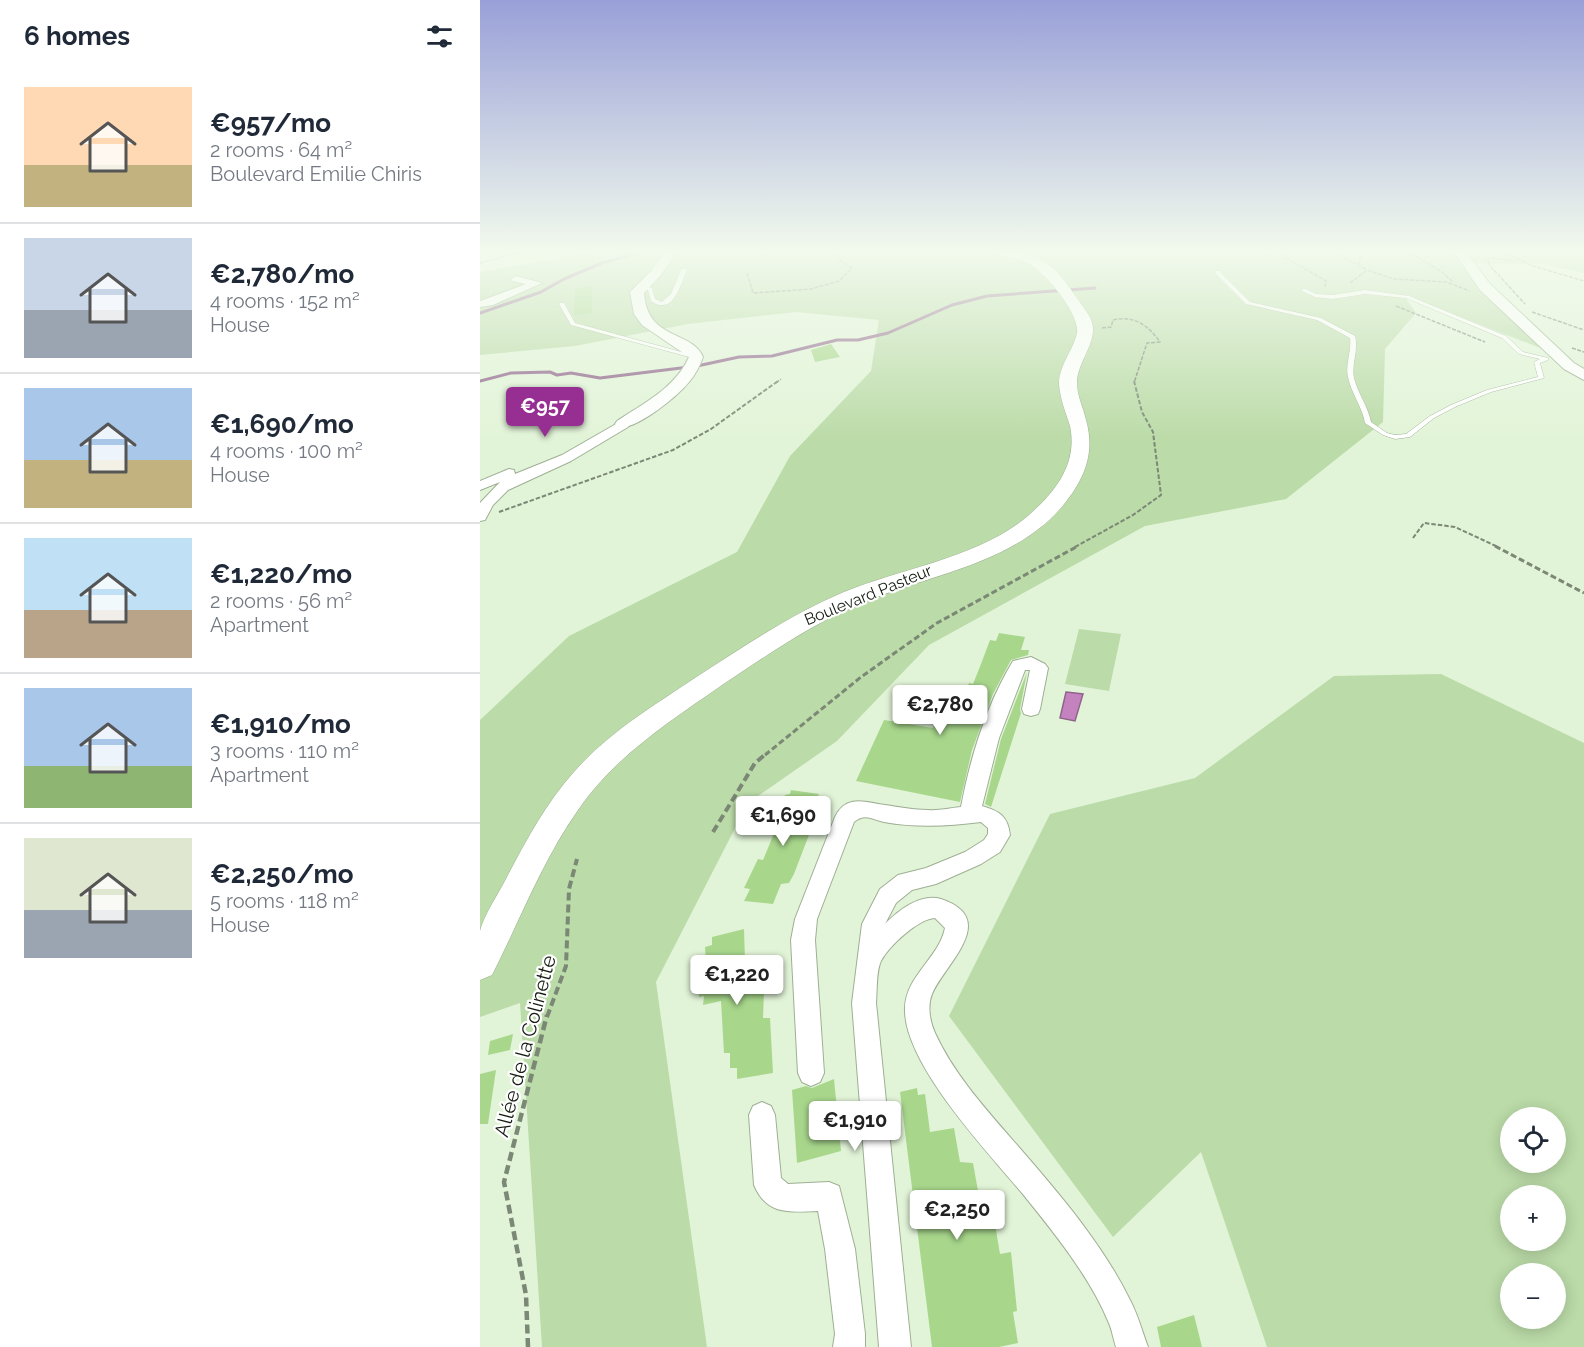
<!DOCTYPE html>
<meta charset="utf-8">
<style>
:root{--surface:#fff;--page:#f6f6f7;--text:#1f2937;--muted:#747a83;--line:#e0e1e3;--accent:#972f93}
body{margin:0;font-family:Raleway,sans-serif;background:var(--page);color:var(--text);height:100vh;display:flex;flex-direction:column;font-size:22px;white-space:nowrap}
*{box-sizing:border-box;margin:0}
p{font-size:20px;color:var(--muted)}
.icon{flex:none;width:33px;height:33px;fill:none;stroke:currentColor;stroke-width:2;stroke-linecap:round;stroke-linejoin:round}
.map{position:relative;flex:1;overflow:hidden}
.sheet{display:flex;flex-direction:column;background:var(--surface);width:480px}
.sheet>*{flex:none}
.fabs{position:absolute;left:1020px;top:1107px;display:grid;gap:12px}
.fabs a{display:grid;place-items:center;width:66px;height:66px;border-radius:50%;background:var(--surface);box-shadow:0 3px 15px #0003;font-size:30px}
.price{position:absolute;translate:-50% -51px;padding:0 14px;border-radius:6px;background:#fff;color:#222;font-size:20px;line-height:39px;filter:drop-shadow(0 2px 3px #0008)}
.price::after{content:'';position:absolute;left:50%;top:36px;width:18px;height:14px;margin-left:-9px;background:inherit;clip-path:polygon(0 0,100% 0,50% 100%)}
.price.current{background:var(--accent);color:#fff}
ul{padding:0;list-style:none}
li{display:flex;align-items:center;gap:18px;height:150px;padding:0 24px}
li+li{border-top:2px solid var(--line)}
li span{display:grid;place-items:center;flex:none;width:168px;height:120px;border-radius:0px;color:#555}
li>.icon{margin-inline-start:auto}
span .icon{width:72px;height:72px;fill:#fffc;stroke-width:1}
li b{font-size:26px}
h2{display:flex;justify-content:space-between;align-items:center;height:72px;padding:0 24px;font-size:26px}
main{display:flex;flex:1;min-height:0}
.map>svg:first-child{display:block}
.green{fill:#bbdba8;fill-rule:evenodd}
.water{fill:#c483bf;stroke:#8f648b;stroke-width:1.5}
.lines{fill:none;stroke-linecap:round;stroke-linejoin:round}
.stream{stroke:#8f648b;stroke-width:3}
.building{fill:#a8d78c}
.service-casing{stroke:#9eaf94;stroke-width:1}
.minor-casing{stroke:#9eaf94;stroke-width:2}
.tertiary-casing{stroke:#9eaf94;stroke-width:2}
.secondary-casing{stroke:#9eaf94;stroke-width:1}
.path-far4{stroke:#7b8875;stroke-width:1.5;stroke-dasharray:4 1.5;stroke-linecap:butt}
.path-far3{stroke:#7b8875;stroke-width:2;stroke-dasharray:4.5 2;stroke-linecap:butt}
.path-far2{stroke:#7b8875;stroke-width:3;stroke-dasharray:6 3;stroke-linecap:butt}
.path-far1{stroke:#7b8875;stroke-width:4;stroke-dasharray:8 4;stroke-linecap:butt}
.path{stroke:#7b8875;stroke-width:4.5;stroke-dasharray:9 4.5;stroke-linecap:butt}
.service{fill:#fff;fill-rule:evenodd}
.minor{fill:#fff;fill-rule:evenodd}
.tertiary{fill:#fff;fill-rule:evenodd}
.secondary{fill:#fff;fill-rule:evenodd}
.labels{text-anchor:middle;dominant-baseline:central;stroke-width:4.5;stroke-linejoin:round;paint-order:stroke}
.street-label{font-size:16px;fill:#141b11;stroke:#fff}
.near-street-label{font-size:20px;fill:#141b11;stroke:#fff}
</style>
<main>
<section class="sheet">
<h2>6 homes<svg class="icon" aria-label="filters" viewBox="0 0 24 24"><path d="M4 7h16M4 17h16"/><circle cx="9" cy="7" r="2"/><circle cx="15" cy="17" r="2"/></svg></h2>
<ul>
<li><span style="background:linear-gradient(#ffd9b3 65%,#c2b280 0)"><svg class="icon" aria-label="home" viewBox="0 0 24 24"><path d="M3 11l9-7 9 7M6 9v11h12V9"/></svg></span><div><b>€957/mo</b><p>2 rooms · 64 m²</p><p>Boulevard Emilie Chiris</p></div></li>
<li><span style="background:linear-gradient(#c9d6e8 60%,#9aa5b1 0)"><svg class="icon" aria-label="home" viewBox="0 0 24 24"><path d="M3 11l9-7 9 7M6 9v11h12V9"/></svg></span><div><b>€2,780/mo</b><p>4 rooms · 152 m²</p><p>House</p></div></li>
<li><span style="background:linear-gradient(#a9c7e8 60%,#c2b280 0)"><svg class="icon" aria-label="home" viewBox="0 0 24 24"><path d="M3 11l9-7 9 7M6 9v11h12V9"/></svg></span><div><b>€1,690/mo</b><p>4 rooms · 100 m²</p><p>House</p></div></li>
<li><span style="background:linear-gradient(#bfe0f5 60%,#b9a48a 0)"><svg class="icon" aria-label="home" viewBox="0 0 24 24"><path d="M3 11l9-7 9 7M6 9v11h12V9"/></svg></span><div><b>€1,220/mo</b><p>2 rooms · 56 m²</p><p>Apartment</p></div></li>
<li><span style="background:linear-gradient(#a9c7e8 65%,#8fb573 0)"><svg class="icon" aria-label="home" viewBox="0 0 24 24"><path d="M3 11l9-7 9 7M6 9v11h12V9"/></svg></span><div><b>€1,910/mo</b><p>3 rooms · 110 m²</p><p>Apartment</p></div></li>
<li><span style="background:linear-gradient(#dfe7d0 60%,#9aa5b1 0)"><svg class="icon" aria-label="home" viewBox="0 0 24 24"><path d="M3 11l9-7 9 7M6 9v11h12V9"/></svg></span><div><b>€2,250/mo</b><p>5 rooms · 118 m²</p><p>House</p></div></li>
</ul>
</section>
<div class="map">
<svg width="1104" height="1347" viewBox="0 0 1104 1347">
<rect width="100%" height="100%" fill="#e2f4d8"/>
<path class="green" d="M116,252H1104V273L1062,264L986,263L1073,353L923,294L936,313L905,349L903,422L806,499L665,526L449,645L357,741L268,803L176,982L227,1347H62L40,1003L0,1017V720L89,636L257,552L310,456L391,371L399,320L316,312L208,324L95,346L0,355V272Z
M599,629L641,634L629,691L585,684Z
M961,674L1104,743V1347H787L721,1152L633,1237L469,1016L570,814L715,778L854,676ZM1030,1118H1076V1162H1030ZM1030,1196H1076V1240H1030ZM1030,1274H1076V1318H1030Z"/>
<path class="water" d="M586,692L603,694L595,721L580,718Z"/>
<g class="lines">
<path class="stream" d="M0,313L61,292L84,279L122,263L161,252
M0,381L31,373L70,372L77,375L91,373L120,378L217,366L259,357L292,356L357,340H378L408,333L472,305L507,296L615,288"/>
</g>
<path class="building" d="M112,286V313L94,316L95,289Z
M351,344L360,357L335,362L331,350Z
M519,633L545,637L541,650H549L548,655L531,660L513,694L492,750L480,802L376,781L404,720L453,728L463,701L483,703L489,683L493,684L501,664L510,640L516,641Z
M547,672L540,709L541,713L511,807L505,804L521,739Z
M311,790L339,794L332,809L336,811L332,827L314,874L309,883L301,884L293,904L264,901L270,889L264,888L278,859L283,860L295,831L291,830L297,821L293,820L305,795L310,794Z
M264,929L266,994L284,992L283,1018H290L293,1073L257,1079V1068H250V1053H244L241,1001L223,1005L224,996L219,997L220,962H226L225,947L232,945V937Z
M33,1034L30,1050L8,1055L10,1041Z
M16,1070L8,1124H0V1074Z
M354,1079L361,1151L317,1163L312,1090L326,1086L332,1088Z
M437,1088L438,1095L445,1094L450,1132L474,1128L480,1162L493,1163L500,1202L511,1200L520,1254L531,1252L537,1311L533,1312L538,1343L519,1347H452L420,1092Z
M714,1315L722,1347H681L677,1327Z"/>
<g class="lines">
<defs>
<path id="service" d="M204,268L207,270C202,280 196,307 181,305C177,305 174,303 171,301L168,290L158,287L161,285L172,288L175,299L182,302L191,294L201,270Z
M735,271H739L770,302L841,318L875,336C879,350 871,364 874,378C878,394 888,406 891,422L907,433L915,435L926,434L950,416L971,405L1007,390L1058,377L1054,362L1060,359L1039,354L1022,338L926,298L885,294L853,299L835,297L822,291V289H826L836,294L853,295L885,290L929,296L1026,336L1043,352L1068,358V360L1060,363L1064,378L1011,392L975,407L954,418L930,437L915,439L903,435L885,423C882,406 871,393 868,377C865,364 872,351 870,338L837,320L766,304L735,273Z
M80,303H84L95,323L216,356L213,358L91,325L79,304Z"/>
<path id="minor" d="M36,276L62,283L13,305L0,307V301L46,284L32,281L31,279Z
M143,420L150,424L148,427L91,461L28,490L13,505L5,520L0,521V503L20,482L0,490V481L29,469L34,470L35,474L82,455Z
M551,657L565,664L568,668L560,709L558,714L551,716L544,714L542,709L550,670H545L519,738L502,806C519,811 528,816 530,835L520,852L501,864L456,884L432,890L416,903L405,924C418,911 440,893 461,899C521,919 464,965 452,994C447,1006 450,1022 455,1033C477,1081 517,1121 550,1160C587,1203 625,1249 650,1300C658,1315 662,1331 668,1347H636C633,1338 632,1329 628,1321C610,1277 572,1230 542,1193C507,1151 427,1067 425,1012C423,977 459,959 465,928L455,918C438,919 409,946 401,961C396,971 397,991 396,1003L431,1347H399L372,1003L382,924L400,889L418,875L446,868L485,852L504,840L508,834V828L501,822C468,826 437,828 404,822C391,819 385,813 374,822L337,919L335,940L344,1073L340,1082L331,1086L322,1082L318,1073L311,940L315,919L355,817C366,794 385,802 405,805C419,807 434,810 448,810C458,811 470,808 481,807C490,758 507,704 533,661Z
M282,1102L291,1106L295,1115L301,1178L308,1184L349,1182L359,1186L375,1249L385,1334V1347H353L355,1334L345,1249L338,1211C310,1212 287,1216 274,1185L269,1115L273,1106Z"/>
<path id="tertiary" d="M185,252H197L180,276L164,293C167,341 212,330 223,357C220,366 215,375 209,382C198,396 154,432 137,427L135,424L137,421C164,403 195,388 209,357L162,325L154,314L150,292L172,270Z
M974,252H986L1010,284L1094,363L1104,369V380L1084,369L1000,290Z"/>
<path id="secondary" d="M516,252C564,251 573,264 599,301C605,310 614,319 613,331C612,349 597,364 597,383C597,396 603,407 606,420C616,455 603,482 580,509C531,564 449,575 384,602C333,623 287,655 242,685C189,722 135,756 98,810C62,861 40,920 12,975L0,980C0,965 0,945 0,931C4,915 19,893 27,877C46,841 66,803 94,772C129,732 175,705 218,676C266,645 312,614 364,592C423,568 501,557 549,515C575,492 598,464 590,426C586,413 580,399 579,384C579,365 593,351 597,333C600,314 566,273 549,264C539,258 529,258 518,255Z"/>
</defs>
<use href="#service" class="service-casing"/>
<use href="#minor" class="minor-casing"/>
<use href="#tertiary" class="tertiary-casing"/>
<use href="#secondary" class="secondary-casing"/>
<path class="path-far4" d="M428,252H436
M796,252L846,281L845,287
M853,252L887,270
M928,252L962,272L973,282
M1022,252L1053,266L1104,281
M0,263L39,252
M878,265L882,252
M1013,270L1007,260L1013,258L1035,261
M1014,270L1045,304
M267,273L273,293L331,289L359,281L372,268L358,258V252
M870,283L887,270L914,279L966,282L990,291
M916,306L1005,342
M1052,312L1104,330
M622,328L631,327L633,320C654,315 668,325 680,342L667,343L654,383
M1092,348L1104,352
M296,383L301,379"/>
<path class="path-far3" d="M19,512L193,450L231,429L298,381
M933,538L944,523L975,527L1018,547
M595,547L653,515L681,495L673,432L662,412L654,381"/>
<path class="path-far2" d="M1015,546L1104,593
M285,755L381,677L457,623L598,546"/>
<path class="path-far1" d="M233,832L275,763L287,753
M67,1017L86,966L89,889L97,859"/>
<path class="path" d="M48,1347L46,1295L24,1182L67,1015"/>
<use href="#service" class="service"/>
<use href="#minor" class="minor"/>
<use href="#tertiary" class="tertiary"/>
<use href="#secondary" class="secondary"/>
</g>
<linearGradient id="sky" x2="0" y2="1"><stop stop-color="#99a0d8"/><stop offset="0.57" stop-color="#f2faed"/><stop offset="1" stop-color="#f2faed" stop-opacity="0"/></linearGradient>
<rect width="1104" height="440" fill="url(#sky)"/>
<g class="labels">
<g class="street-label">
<text transform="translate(388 595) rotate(-22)">Boulevard Pasteur</text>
</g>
<g class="near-street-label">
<text transform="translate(45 1046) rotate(-75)">Allée de la Colinette</text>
</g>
</g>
</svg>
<div class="fabs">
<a><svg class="icon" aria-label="locate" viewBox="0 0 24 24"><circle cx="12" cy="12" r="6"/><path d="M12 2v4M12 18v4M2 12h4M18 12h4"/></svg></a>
<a>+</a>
<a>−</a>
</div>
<b class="price current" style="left:65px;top:438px">€957</b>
<b class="price" style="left:460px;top:736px">€2,780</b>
<b class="price" style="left:303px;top:847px">€1,690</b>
<b class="price" style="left:257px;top:1006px">€1,220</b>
<b class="price" style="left:375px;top:1152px">€1,910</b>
<b class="price" style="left:477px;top:1241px">€2,250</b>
</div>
</main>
